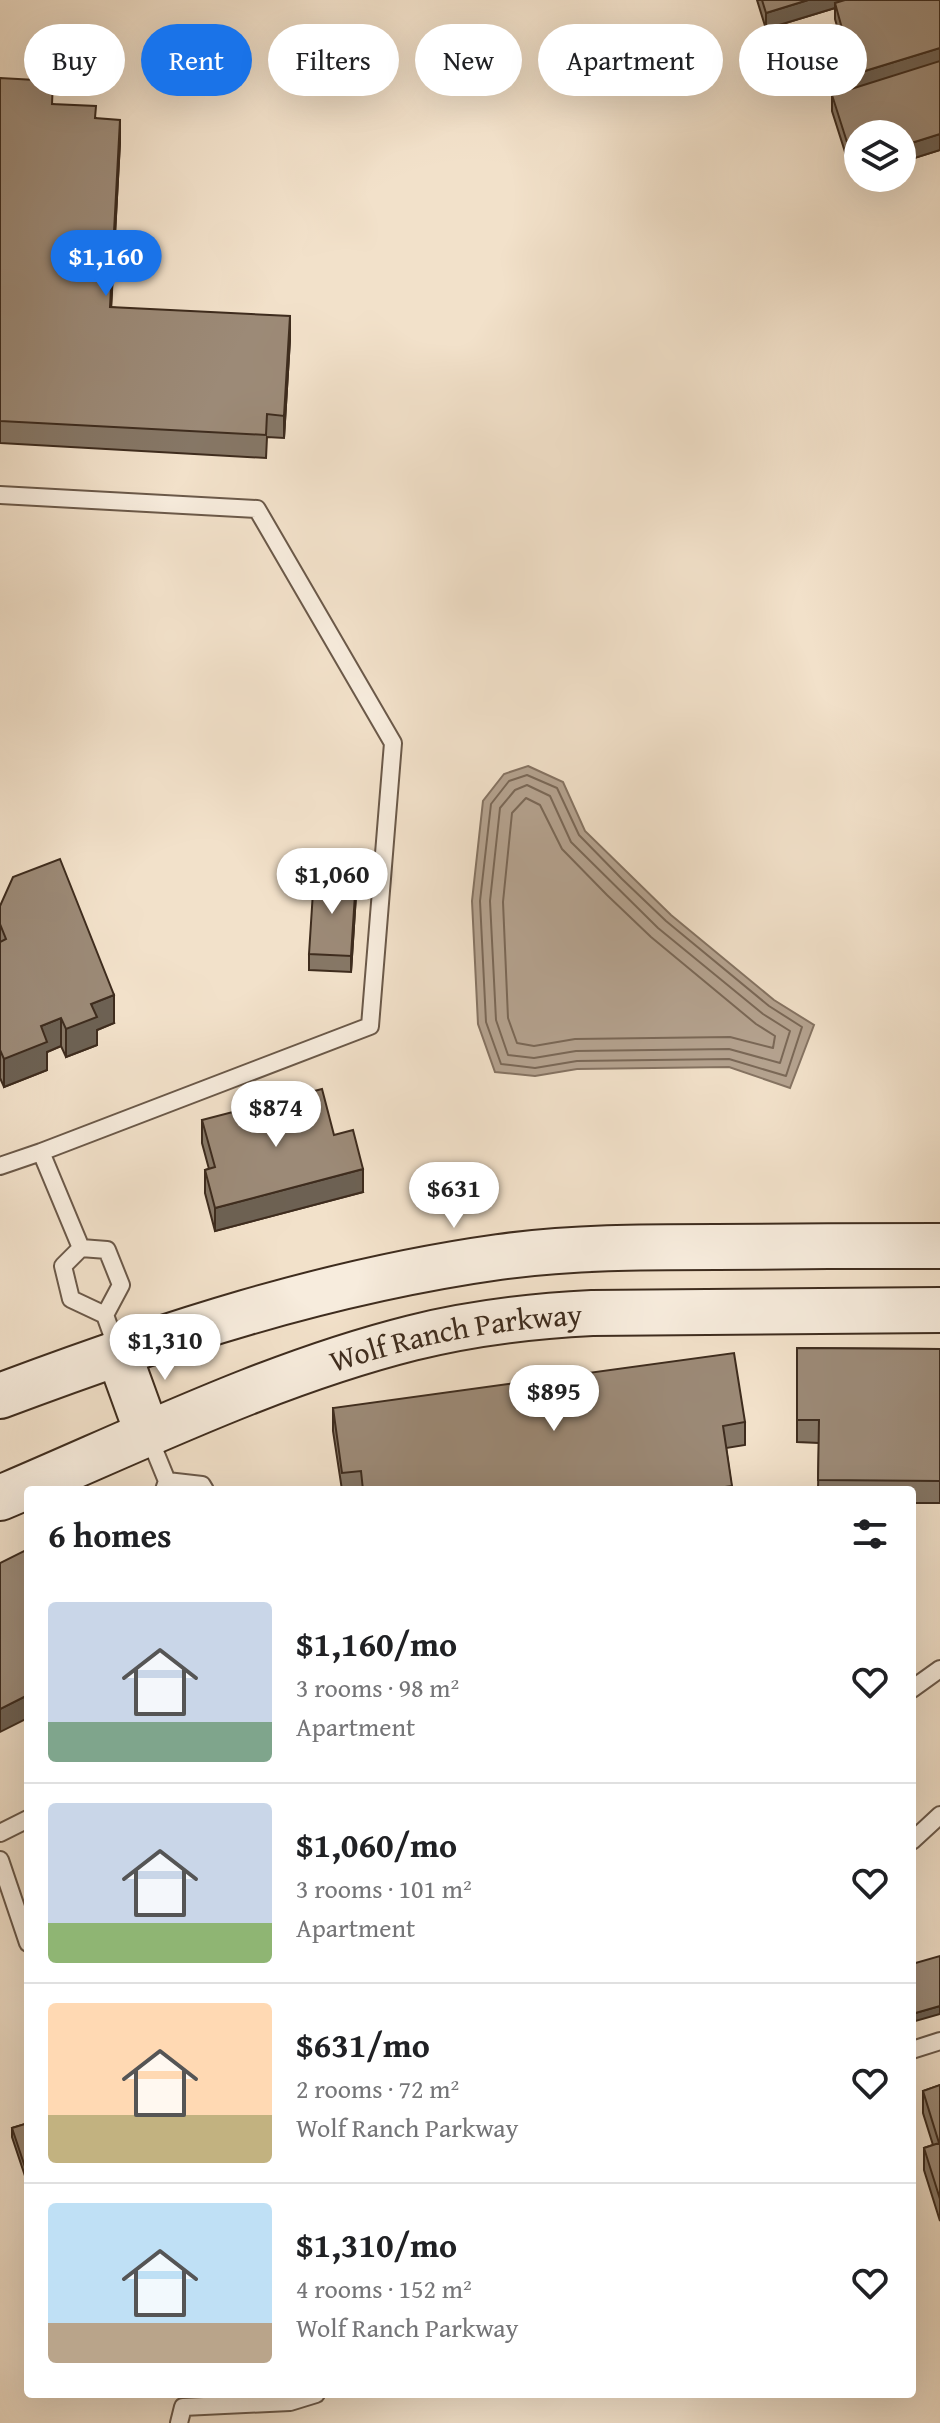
<!DOCTYPE html>
<meta charset="utf-8">
<style>
:root{--surface:#fff;--page:#f2f2f2;--text:#202124;--muted:#757577;--line:#e0e0e0;--accent:#1a73e8}
body{margin:0;font-family:"Gentium Book Plus",serif;background:var(--page);color:var(--text);height:100vh;display:flex;flex-direction:column;font-size:30px;white-space:nowrap}
*{box-sizing:border-box;margin:0}
p{font-size:26px;color:var(--muted)}
.icon{flex:none;width:44px;height:44px;fill:none;stroke:currentColor;stroke-width:2;stroke-linecap:round;stroke-linejoin:round}
.map{position:relative;flex:1;overflow:hidden}
.drawer{position:absolute;left:24px;top:1486px;width:892px;height:912px;display:flex;flex-direction:column;background:var(--surface);border-radius:8px;box-shadow:0 8px 32px #0002}
.drawer>*{flex:none}
.top-card{position:absolute;left:24px;top:24px;width:892px;height:72px;display:flex;gap:16px}
.controls{position:absolute;left:844px;top:120px;display:grid;gap:16px}
.controls a{display:grid;place-items:center;width:72px;height:72px;border-radius:50%;background:var(--surface);box-shadow:0 8px 32px #0002;font-size:40px}
.price{position:absolute;translate:-50% -68px;padding:0 18px;border-radius:28px;background:#fff;color:#222;font-size:26px;line-height:52px;filter:drop-shadow(0 2px 4px #0008)}
.price::after{content:'';position:absolute;left:50%;top:48px;width:24px;height:18px;margin-left:-12px;background:inherit;clip-path:polygon(0 0,100% 0,50% 100%)}
.price.active{background:var(--accent);color:#fff}
ul{padding:0;list-style:none}
li{display:flex;align-items:center;gap:24px;height:200px;padding:0 24px}
li+li{border-top:2px solid var(--line)}
li span{display:grid;place-items:center;flex:none;width:224px;height:160px;border-radius:8px;color:#555}
li>.icon{margin-inline-start:auto}
span .icon{width:96px;height:96px;fill:#fffc;stroke-width:1}
li b{font-size:34px}
h2{display:flex;justify-content:space-between;align-items:center;height:96px;padding:0 24px;font-size:34px}
.tag{padding:0 28px;border-radius:36px;background:var(--surface);box-shadow:0 8px 32px #0002;font-size:28px;line-height:72px}
.tag.active{background:var(--accent);color:#fff}
.map>svg:first-child{display:block}
.water{fill:#b5a390;stroke:#857362;stroke-width:2}
.lines{fill:none;stroke-linecap:round;stroke-linejoin:round}
.shore{stroke:#7a6857;stroke-width:2}
.lane-casing{stroke:#6b5949;stroke-width:20}
.secondary-casing{stroke:#3e2c1e;stroke-width:48}
.lane{stroke:#f7ecdd;stroke-width:16}
.secondary{stroke:#f7ecdd;stroke-width:44}
.wall{fill:#867766;stroke:#3e2c1e;stroke-width:2}
.shaded-wall{fill:#6d6153;stroke:#3e2c1e;stroke-width:2}
.building{fill:#9c8a77;stroke:#3e2c1e;stroke-width:2}
.labels{text-anchor:middle;dominant-baseline:central;stroke-width:6;stroke-linejoin:round;paint-order:stroke}
.street-label{font-size:30px;fill:#3e2c1e;stroke:#f7ecdd}
</style>
<div class="map">
<svg width="940" height="2423" viewBox="0 0 940 2423">
<rect width="100%" height="100%" fill="#f2e1ca"/>
<filter id="stains"><feTurbulence type="fractalNoise" baseFrequency=".0025" numOctaves="4"/><feColorMatrix values="0 0 0 0 .2 0 0 0 0 .09 0 0 0 0 .02 0 0 0 .5 -.17"/></filter>
<radialGradient id="worn" r=".72"><stop offset=".6" stop-color="#630" stop-opacity="0"/><stop offset="1" stop-color="#630" stop-opacity=".3"/></radialGradient>
<path class="water" d="M528,766L563,782L585,831L671,915L774,1000L814,1025L790,1088L729,1067L577,1069L535,1076L495,1072L478,1024L472,901L483,801L504,774Z"/>
<g class="lines">
<path class="shore" d="M527,775L557,788L579,835L622,879L666,921L769,1006L802,1027L786,1076L729,1059L577,1061L535,1068L501,1064L486,1022L480,901L491,804L509,781Z
M527,785L550,796L571,842L658,928L763,1014L790,1031L780,1063L729,1049L576,1051L534,1058L508,1055L496,1020L490,901L500,808L515,790Z
M526,798L540,805L562,849L607,895L651,937L756,1024L775,1036L773,1048L730,1037L575,1039L534,1046L517,1043L508,1018L503,902L512,813Z"/>
<defs>
<path id="lane" d="M0,495L257,509L393,743L370,1026L41,1152
M0,1166L41,1152L81,1248
M81,1248L63,1266L71,1299L105,1315L118,1351
M81,1248L107,1250L121,1285L105,1315
M149,1437L167,1481L164,1490
M167,1481L202,1485L205,1490
M912,1689L940,1669
M0,1833L28,1819
M912,1841L940,1815
M0,1860L28,1943
M912,2050L940,2041
M179,2423L183,2407L290,2402L316,2394"/>
<g id="secondary">
<path d="M118,1352L148,1435"/>
<path d="M0,1396C162,1335 327,1281 499,1257C571,1247 644,1247 716,1247C791,1246 865,1246 940,1246"/>
<path id="s1" d="M0,1498C135,1441 269,1374 412,1338C472,1323 531,1316 592,1313L940,1310"/>
</g>
</defs>
<use href="#lane" class="lane-casing"/>
<use href="#secondary" class="secondary-casing"/>
<use href="#lane" class="lane"/>
<use href="#secondary" class="secondary"/>
</g>
<path class="wall" d="M757,0H940V150L902,162V134H858V176L853,177L832,111V95L841,92L829,52V36L839,33L835,19V8L766,29Z
M0,78L53,104L96,118L120,142L111,307L290,339L284,438L267,437L266,458L0,443Z
M356,895L351,972L309,970V954Z
M0,906L114,1023L97,1030V1045L66,1057L61,1046L47,1052V1070L4,1087L0,1078Z
M202,1120L334,1135L363,1192L215,1231L205,1193V1170L209,1169L202,1143Z
M797,1348L940,1349V1503H912V1490H818L819,1443L797,1442Z
M333,1408L745,1422V1445L726,1448L732,1490H342L333,1431Z
M940,2085V2221L924,2170V2148L933,2145L923,2113V2091Z
M28,2123V2185L12,2137V2128Z"/>
<path class="shaded-wall" d="M808,0H861L835,3V8L766,29V13Z
M940,48V64L842,94V78Z
M120,120V142L110,329V307Z
M940,134V150L902,162V146Z
M858,159V176L853,177V161Z
M290,316V339L284,438V416Z
M356,879V895L351,972V956Z
M114,995V1023L97,1030V1045L66,1057V1029L91,1004Z
M61,1018V1046L47,1052V1070L4,1087V1059L41,1026Z
M363,1169V1192L215,1231V1208Z
M28,1695V1718L0,1732V1709Z
M940,2006V2014L912,2022V2014Z"/>
<path class="building" d="M762,0H808L766,13Z
M845,0H940V48L842,78L829,36L843,32L835,3Z
M940,61V134L902,146V134H858V159L853,161L832,95Z
M0,78L53,81L52,104L96,106L95,118L120,120L110,307L290,316L284,416L267,414L266,435L0,421Z
M60,859L114,995L91,1004L97,1017L66,1029L61,1018L41,1026L47,1042L4,1059L0,1050V942L6,939L0,924V906L13,877Z
M314,876L356,879L351,956L309,954Z
M322,1089L334,1135L353,1130L363,1169L215,1208L205,1170L215,1167L202,1120Z
M797,1348L940,1349V1481L818,1480L819,1420H797Z
M734,1353L745,1422L723,1426L732,1486L704,1490H363L361,1471L342,1473L333,1408Z
M28,1549V1695L0,1709V1563Z
M940,1956V2006L912,2014V1964Z
M940,2085V2199L924,2148L939,2143L923,2091Z
M28,2123V2176L12,2128Z"/>
<g class="labels">
<g class="street-label">
<text stroke="none"><textPath href="#s1" startOffset="486">Wolf Ranch Parkway</textPath></text>
</g>
</g>
<rect width="100%" height="100%" filter="url(#stains)"/>
<rect width="100%" height="100%" fill="url(#worn)"/>
</svg>
<div class="controls">
<a><svg class="icon" aria-label="layers" viewBox="0 0 24 24"><path d="M12 4l9 5-9 5-9-5zM3 14l9 5 9-5"/></svg></a>
</div>
<b class="price active" style="left:106px;top:298px">$1,160</b>
<b class="price" style="left:332px;top:916px">$1,060</b>
<b class="price" style="left:276px;top:1149px">$874</b>
<b class="price" style="left:454px;top:1230px">$631</b>
<b class="price" style="left:165px;top:1382px">$1,310</b>
<b class="price" style="left:554px;top:1433px">$895</b>
<div class="top-card">
<a class="tag">Buy</a>
<a class="tag active">Rent</a>
<a class="tag">Filters</a>
<a class="tag">New</a>
<a class="tag">Apartment</a>
<a class="tag">House</a>
</div>
<section class="drawer">
<h2>6 homes<svg class="icon" aria-label="filters" viewBox="0 0 24 24"><path d="M4 7h16M4 17h16"/><circle cx="9" cy="7" r="2"/><circle cx="15" cy="17" r="2"/></svg></h2>
<ul>
<li><span style="background:linear-gradient(#c9d6e8 75%,#7fa58c 0)"><svg class="icon" aria-label="home" viewBox="0 0 24 24"><path d="M3 11l9-7 9 7M6 9v11h12V9"/></svg></span><div><b>$1,160/mo</b><p>3 rooms · 98 m²</p><p>Apartment</p></div><svg class="icon" aria-label="heart" viewBox="0 0 24 24"><path d="M12 20l-8-8c-3-5 5-10 8-4 3-6 11-1 8 4z"/></svg></li>
<li><span style="background:linear-gradient(#c9d6e8 75%,#8fb573 0)"><svg class="icon" aria-label="home" viewBox="0 0 24 24"><path d="M3 11l9-7 9 7M6 9v11h12V9"/></svg></span><div><b>$1,060/mo</b><p>3 rooms · 101 m²</p><p>Apartment</p></div><svg class="icon" aria-label="heart" viewBox="0 0 24 24"><path d="M12 20l-8-8c-3-5 5-10 8-4 3-6 11-1 8 4z"/></svg></li>
<li><span style="background:linear-gradient(#ffd9b3 70%,#c2b280 0)"><svg class="icon" aria-label="home" viewBox="0 0 24 24"><path d="M3 11l9-7 9 7M6 9v11h12V9"/></svg></span><div><b>$631/mo</b><p>2 rooms · 72 m²</p><p>Wolf Ranch Parkway</p></div><svg class="icon" aria-label="heart" viewBox="0 0 24 24"><path d="M12 20l-8-8c-3-5 5-10 8-4 3-6 11-1 8 4z"/></svg></li>
<li><span style="background:linear-gradient(#bfe0f5 75%,#b9a48a 0)"><svg class="icon" aria-label="home" viewBox="0 0 24 24"><path d="M3 11l9-7 9 7M6 9v11h12V9"/></svg></span><div><b>$1,310/mo</b><p>4 rooms · 152 m²</p><p>Wolf Ranch Parkway</p></div><svg class="icon" aria-label="heart" viewBox="0 0 24 24"><path d="M12 20l-8-8c-3-5 5-10 8-4 3-6 11-1 8 4z"/></svg></li>
</ul>
</section>
</div>
